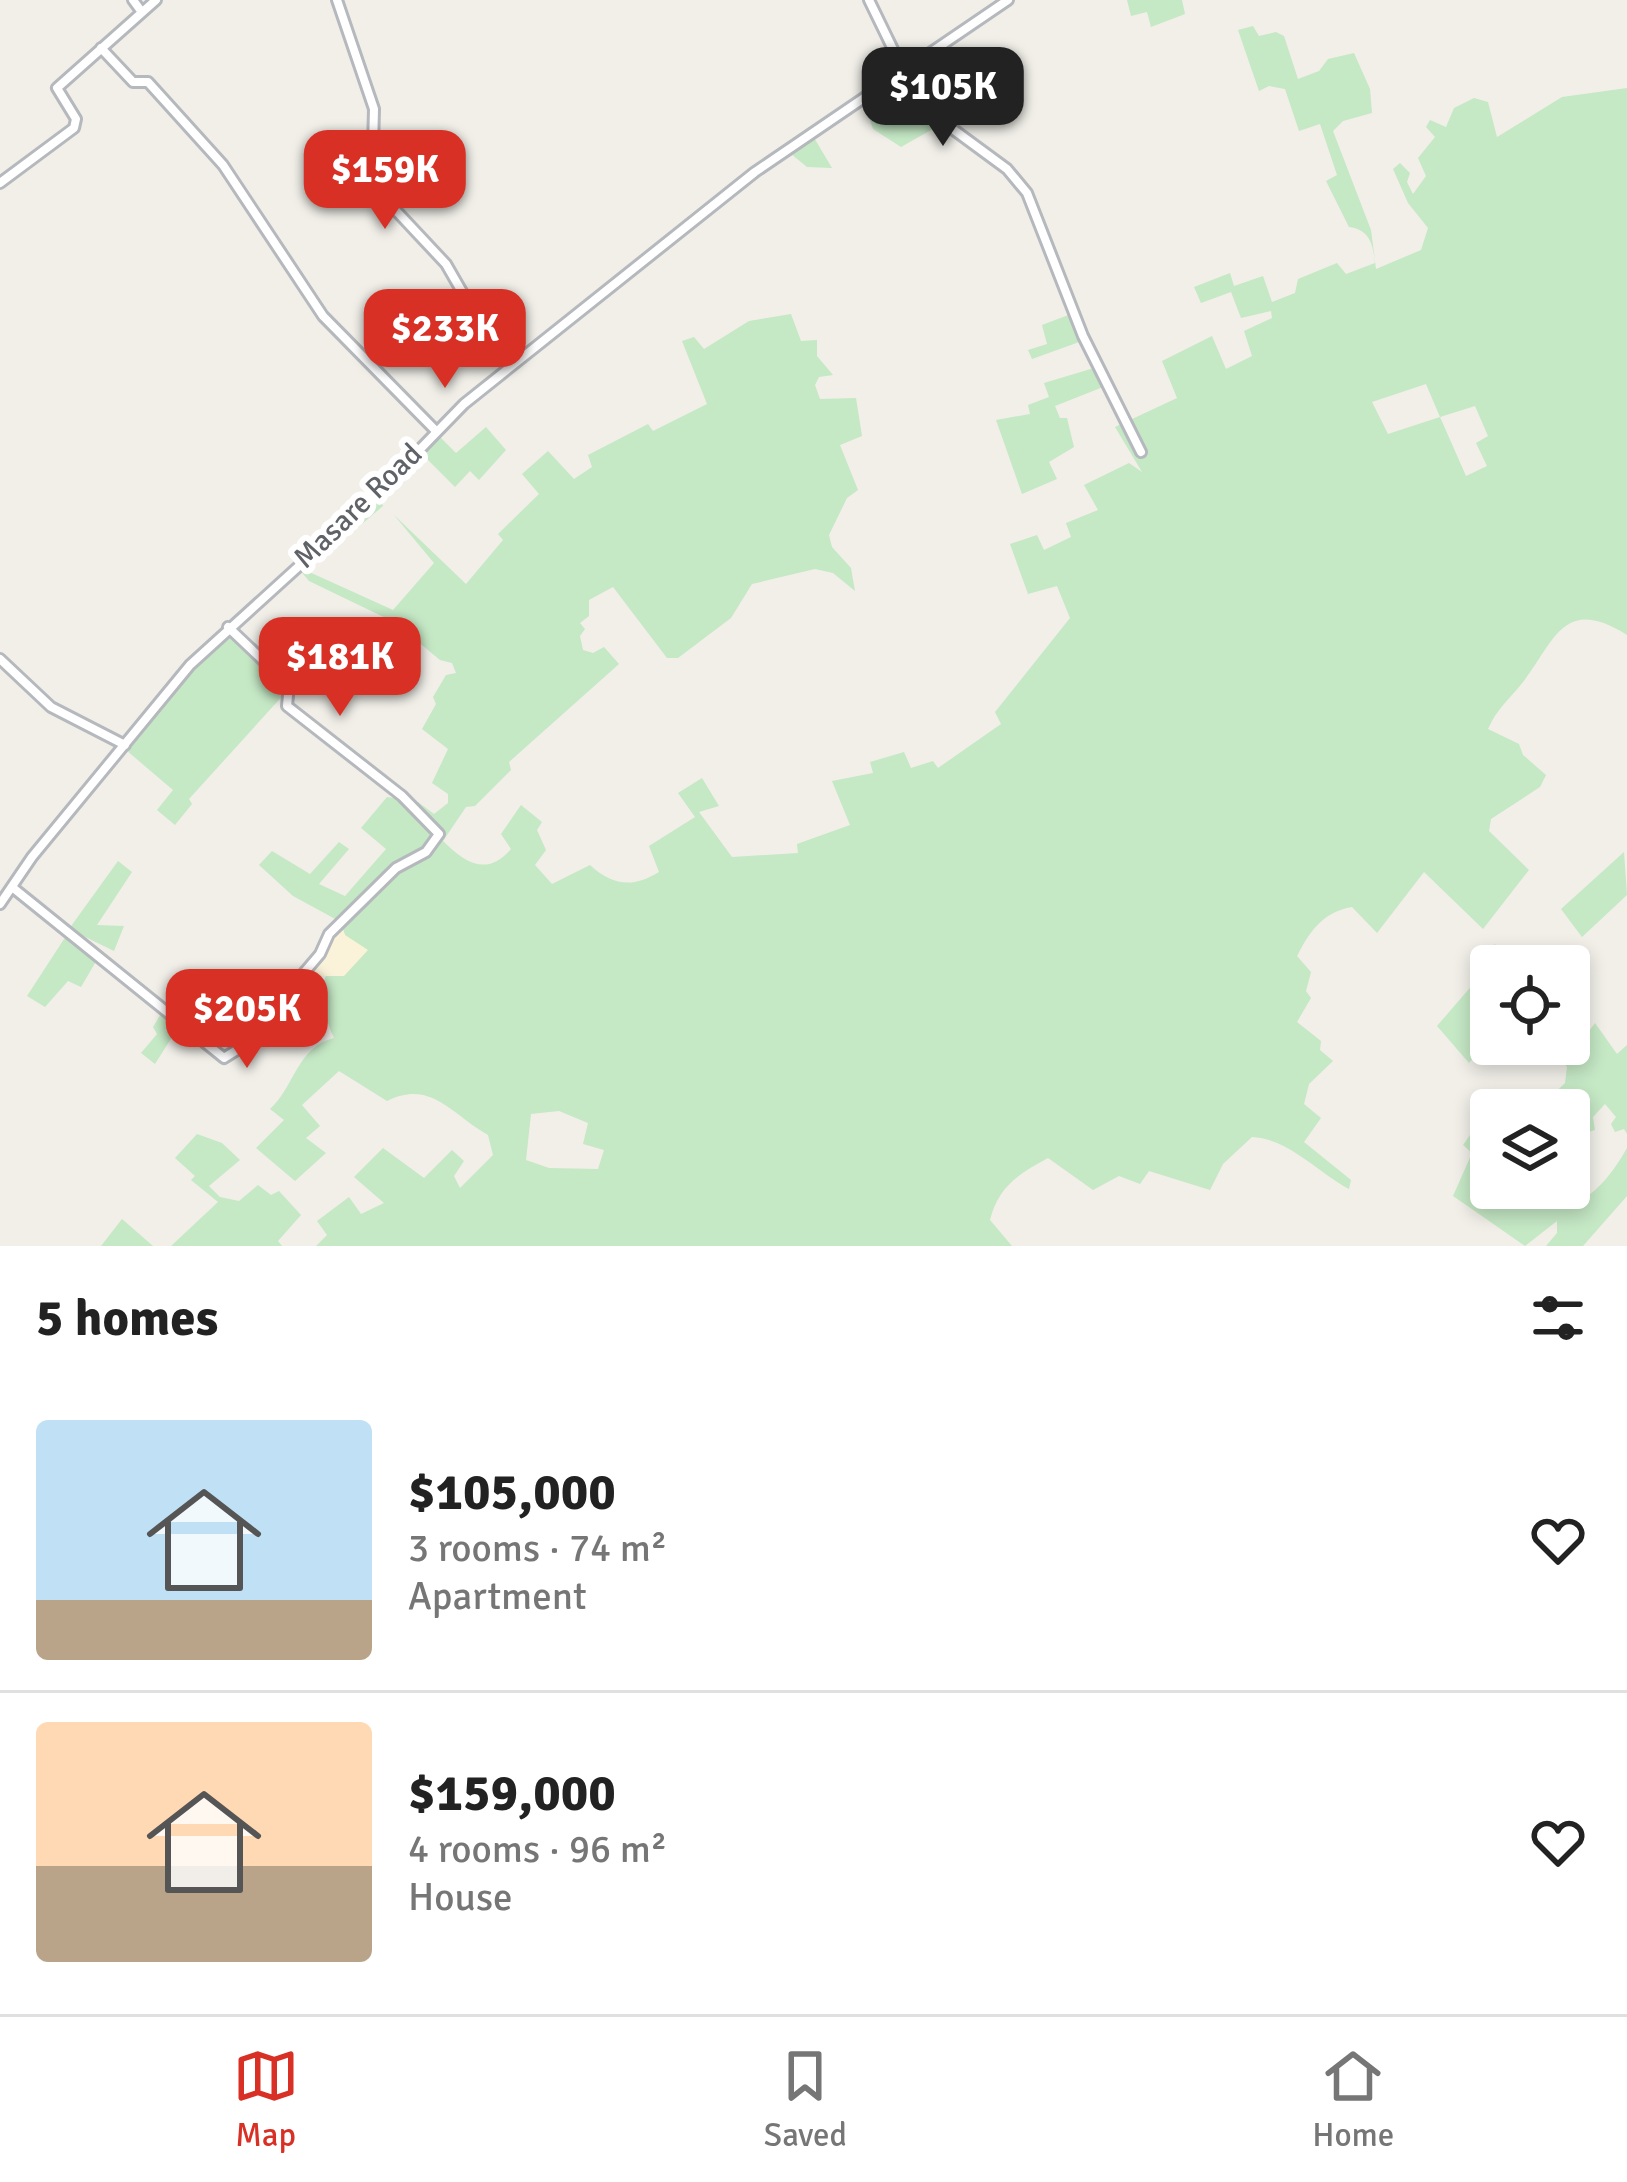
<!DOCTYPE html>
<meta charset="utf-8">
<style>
:root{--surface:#fff;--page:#f6f6f6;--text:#222;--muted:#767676;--line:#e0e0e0;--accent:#d93025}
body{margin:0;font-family:Signika,sans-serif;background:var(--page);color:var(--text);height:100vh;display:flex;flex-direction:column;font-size:45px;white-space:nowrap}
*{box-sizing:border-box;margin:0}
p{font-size:39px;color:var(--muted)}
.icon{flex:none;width:66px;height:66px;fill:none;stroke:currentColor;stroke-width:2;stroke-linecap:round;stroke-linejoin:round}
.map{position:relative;height:1246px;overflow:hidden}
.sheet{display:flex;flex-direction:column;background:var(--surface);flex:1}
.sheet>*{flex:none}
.tools{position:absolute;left:1470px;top:945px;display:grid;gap:24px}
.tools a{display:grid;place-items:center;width:120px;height:120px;border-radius:12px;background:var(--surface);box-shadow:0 6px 18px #0003;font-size:60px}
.price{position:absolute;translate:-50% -102px;padding:0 27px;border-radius:24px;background:var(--accent);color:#fff;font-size:39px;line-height:78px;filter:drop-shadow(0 3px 6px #0008)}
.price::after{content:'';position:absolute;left:50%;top:72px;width:36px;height:27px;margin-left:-18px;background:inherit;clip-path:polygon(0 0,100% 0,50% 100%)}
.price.active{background:#222;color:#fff}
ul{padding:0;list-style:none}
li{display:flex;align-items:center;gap:36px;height:300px;padding:0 36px}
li+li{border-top:3px solid var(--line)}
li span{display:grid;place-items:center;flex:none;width:336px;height:240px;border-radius:12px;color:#555}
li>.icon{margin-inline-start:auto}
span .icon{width:144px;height:144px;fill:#fffc;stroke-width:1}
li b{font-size:51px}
h2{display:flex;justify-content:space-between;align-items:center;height:144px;padding:0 36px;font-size:51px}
.tab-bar{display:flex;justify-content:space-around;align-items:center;height:168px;border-top:3px solid var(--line);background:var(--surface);font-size:33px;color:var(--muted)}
.tab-bar a{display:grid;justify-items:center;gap:6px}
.tab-bar .active{color:var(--accent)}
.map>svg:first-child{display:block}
.green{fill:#c5e8c5;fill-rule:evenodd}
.sand{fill:#fbf3d9}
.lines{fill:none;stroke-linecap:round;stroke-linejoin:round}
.minor-casing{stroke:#b5b8bc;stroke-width:14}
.minor{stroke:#fff;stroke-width:8}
.labels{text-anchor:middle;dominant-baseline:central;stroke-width:12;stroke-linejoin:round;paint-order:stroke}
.street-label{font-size:30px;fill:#5f6368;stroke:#fff}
</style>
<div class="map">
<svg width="1627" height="1246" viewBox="0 0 1627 1246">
<rect width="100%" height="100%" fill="#f1efe8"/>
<path class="green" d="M1127,0H1182L1185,14L1151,27L1147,12L1131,16Z
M1253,26L1259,36L1276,32L1284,36L1298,79L1319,71L1328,59L1354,53L1370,89L1372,113L1343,121L1333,131L1371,230L1376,269L1421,250L1428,228L1408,203L1393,169L1400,163L1410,173L1407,182L1413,194L1426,176L1418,158L1435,137L1426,127L1430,120L1446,127L1454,108L1474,98L1488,102L1497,137L1562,97L1627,88V635C1563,595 1555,641 1523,682C1510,699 1497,708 1488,729L1519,744L1523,755L1546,775L1540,787L1491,819L1489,831L1529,870L1483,929L1424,872L1377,933L1352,907C1323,912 1310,931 1297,956L1311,972L1306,991L1311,998L1297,1022L1321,1041L1320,1050L1333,1061L1309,1084L1304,1104L1321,1118L1304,1142L1351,1180L1349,1189C1316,1171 1289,1139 1252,1137L1223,1164L1210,1190L1149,1171L1140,1184L1119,1176L1093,1190L1048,1158C1018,1174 998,1187 990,1220L1012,1246H316L327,1235L317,1221L349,1197L361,1214L384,1203L354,1177L383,1148L424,1178L452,1150L464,1161L454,1176L460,1188L493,1155L488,1135C451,1114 431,1079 387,1101L339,1071L302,1105L320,1126L306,1138L326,1153L295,1181L256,1148L284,1120L270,1109C295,1086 297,1047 334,1038C314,995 323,973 345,935L339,921L293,896L259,865L272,851L310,874L339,842L349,849L319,884L345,896L386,849L361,828L387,797L401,799L433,831L422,853L431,854L442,834L415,808L418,802L434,814L448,803V794L432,783L448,749L422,729L436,704L433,697L446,675L456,673L452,663L440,660L394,622L309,581L299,569L379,498L383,506L307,571L393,610L434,563L394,515L466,584L503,540L498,534L539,494L522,474L548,451L574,479L592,467L588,455L648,424L653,431L707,404L682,341L694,337L704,349L749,321L791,314L801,341L817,340V356L833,375L819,377L815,385L820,399L856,398L862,436L840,445L858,490L847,498L829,535L832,547L851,568L855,591L833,573L815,569L752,584L731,618L678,658H667L613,587L589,600V616L580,623L585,629L580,636L583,650L593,653L604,647L619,664L509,762L511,770L475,806L466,807L443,841C465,863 487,877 511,849L501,834L521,805L542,822L537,830L546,850L535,865L552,884L590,865C613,886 633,888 659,872L649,846L695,817L678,793L702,778L719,806L699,812L732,857L798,853L797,844L850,825L832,781L873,773L870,762L904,752L911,768L933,761L938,768L1001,724L995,712L1070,618L1057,586L1028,594L1010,544L1037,535L1044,550L1071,537L1066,523L1098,510L1084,485L1129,463L1142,472L1115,427L1177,398L1162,361L1212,336L1226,369L1252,356L1244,331L1272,318L1271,311L1241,318L1231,292L1201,303L1194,287L1230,273L1234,286L1263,276L1272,302L1295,293L1298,279L1337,263L1346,274L1375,263C1373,244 1370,230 1349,227L1326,181L1337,175L1320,124L1299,131L1285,89L1269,86L1259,91L1238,30ZM1426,384L1440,417L1388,434L1372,402ZM1475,406L1488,436L1476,443L1487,466L1466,476L1440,417ZM559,1111L588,1123L583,1144L604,1150L598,1169L549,1168L526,1160L531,1114Z
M938,73L947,120L923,103L912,77Z
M911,99L940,125L901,147L873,129L867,111Z
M813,136L832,168L807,167L790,153Z
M1071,314L1082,341L1032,359L1028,350L1047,344L1042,325Z
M1094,368L1103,387L1055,406L1060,418H1067L1074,447L1049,462L1057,479L1022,494L996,420L1030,414L1028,405L1049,397L1044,383Z
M486,427L506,450L479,480L470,471L455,487L421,453L438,435L456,453Z
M229,632L287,691L189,799L192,804L175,825L157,810L173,790L126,750L156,708Z
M1624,852L1627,895L1582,937L1561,909Z
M118,861L132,872L97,925L124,926L114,951L69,929Z
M66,936L98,958L81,987L68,981L45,1007L27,996Z
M1495,944L1511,966H1491V1038L1469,1063L1437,1026L1493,961L1487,951Z
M182,986L209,1009L193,1030L167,1006Z
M162,1012L179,1026L155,1064L141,1053L157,1034L153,1027Z
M1595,1023L1617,1054L1627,1045V1134L1624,1129L1615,1132L1611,1124L1616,1117L1605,1104L1593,1117L1595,1130L1569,1138V1110H1537L1565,1083L1567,1067L1551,1044H1569L1574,1051Z
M1493,1102L1512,1110H1491V1188H1555L1556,1206C1587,1209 1613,1173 1627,1148V1196L1583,1246H1546L1557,1233V1221L1525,1246L1453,1196L1472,1153L1463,1145Z
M197,1134L222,1143L240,1160L209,1186L220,1197L239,1201L258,1185L271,1195L279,1191L301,1215L278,1241L282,1246H171L218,1202L191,1180L195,1176L175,1158Z
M122,1219L153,1246H101Z"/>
<path class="sand" d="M340,921L345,935L368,950L344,976H321L306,964L325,931Z"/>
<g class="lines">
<defs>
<path id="minor" d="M133,0L141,11
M337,0L374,109L372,185L446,264L473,311L519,357
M869,0L920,105L1007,169L1027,193L1083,336L1141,452
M101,48L133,82H148L223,165L323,316L436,431
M0,183L74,128L76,119L57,88L156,0
M0,659L51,707L125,745
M12,887L224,1058L240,1048L320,954L329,934L396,868L426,852L439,834L402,796L287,706L289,685L228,627
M0,904L32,857L190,665L364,507L464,404L755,172L1008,0"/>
</defs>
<use href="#minor" class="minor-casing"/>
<use href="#minor" class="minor"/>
</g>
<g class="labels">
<g class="street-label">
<text transform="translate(358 506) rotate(-44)">Masare Road</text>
</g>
</g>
</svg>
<div class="tools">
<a><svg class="icon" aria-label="locate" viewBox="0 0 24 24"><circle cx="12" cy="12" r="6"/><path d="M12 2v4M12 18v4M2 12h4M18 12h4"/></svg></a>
<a><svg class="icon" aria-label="layers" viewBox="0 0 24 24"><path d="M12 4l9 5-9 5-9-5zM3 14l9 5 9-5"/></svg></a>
</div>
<b class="price active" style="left:943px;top:149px">$105K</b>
<b class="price" style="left:385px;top:232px">$159K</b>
<b class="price" style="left:445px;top:391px">$233K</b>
<b class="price" style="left:340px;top:719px">$181K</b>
<b class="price" style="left:247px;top:1071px">$205K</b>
</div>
<section class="sheet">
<h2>5 homes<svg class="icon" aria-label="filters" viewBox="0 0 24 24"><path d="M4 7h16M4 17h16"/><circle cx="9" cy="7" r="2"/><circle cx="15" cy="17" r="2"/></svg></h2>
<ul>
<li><span style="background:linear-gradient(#bfe0f5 75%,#b9a48a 0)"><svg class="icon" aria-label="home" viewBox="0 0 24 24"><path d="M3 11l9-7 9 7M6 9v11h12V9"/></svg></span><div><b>$105,000</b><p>3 rooms · 74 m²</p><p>Apartment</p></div><svg class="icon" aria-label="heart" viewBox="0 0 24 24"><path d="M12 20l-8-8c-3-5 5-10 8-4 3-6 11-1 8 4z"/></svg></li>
<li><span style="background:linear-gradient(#ffd9b3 60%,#b9a48a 0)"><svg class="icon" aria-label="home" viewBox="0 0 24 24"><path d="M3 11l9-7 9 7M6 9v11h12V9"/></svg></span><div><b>$159,000</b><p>4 rooms · 96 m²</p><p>House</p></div><svg class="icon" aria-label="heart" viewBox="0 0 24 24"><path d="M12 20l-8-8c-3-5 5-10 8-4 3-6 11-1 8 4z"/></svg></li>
</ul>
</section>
<nav class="tab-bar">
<a class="active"><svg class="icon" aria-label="map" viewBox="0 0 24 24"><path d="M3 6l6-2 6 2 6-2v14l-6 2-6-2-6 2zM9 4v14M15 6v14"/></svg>Map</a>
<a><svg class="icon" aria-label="saved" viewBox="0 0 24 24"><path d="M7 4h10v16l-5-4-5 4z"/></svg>Saved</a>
<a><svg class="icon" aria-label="home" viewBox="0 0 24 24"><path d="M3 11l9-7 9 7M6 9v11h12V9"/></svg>Home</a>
</nav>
